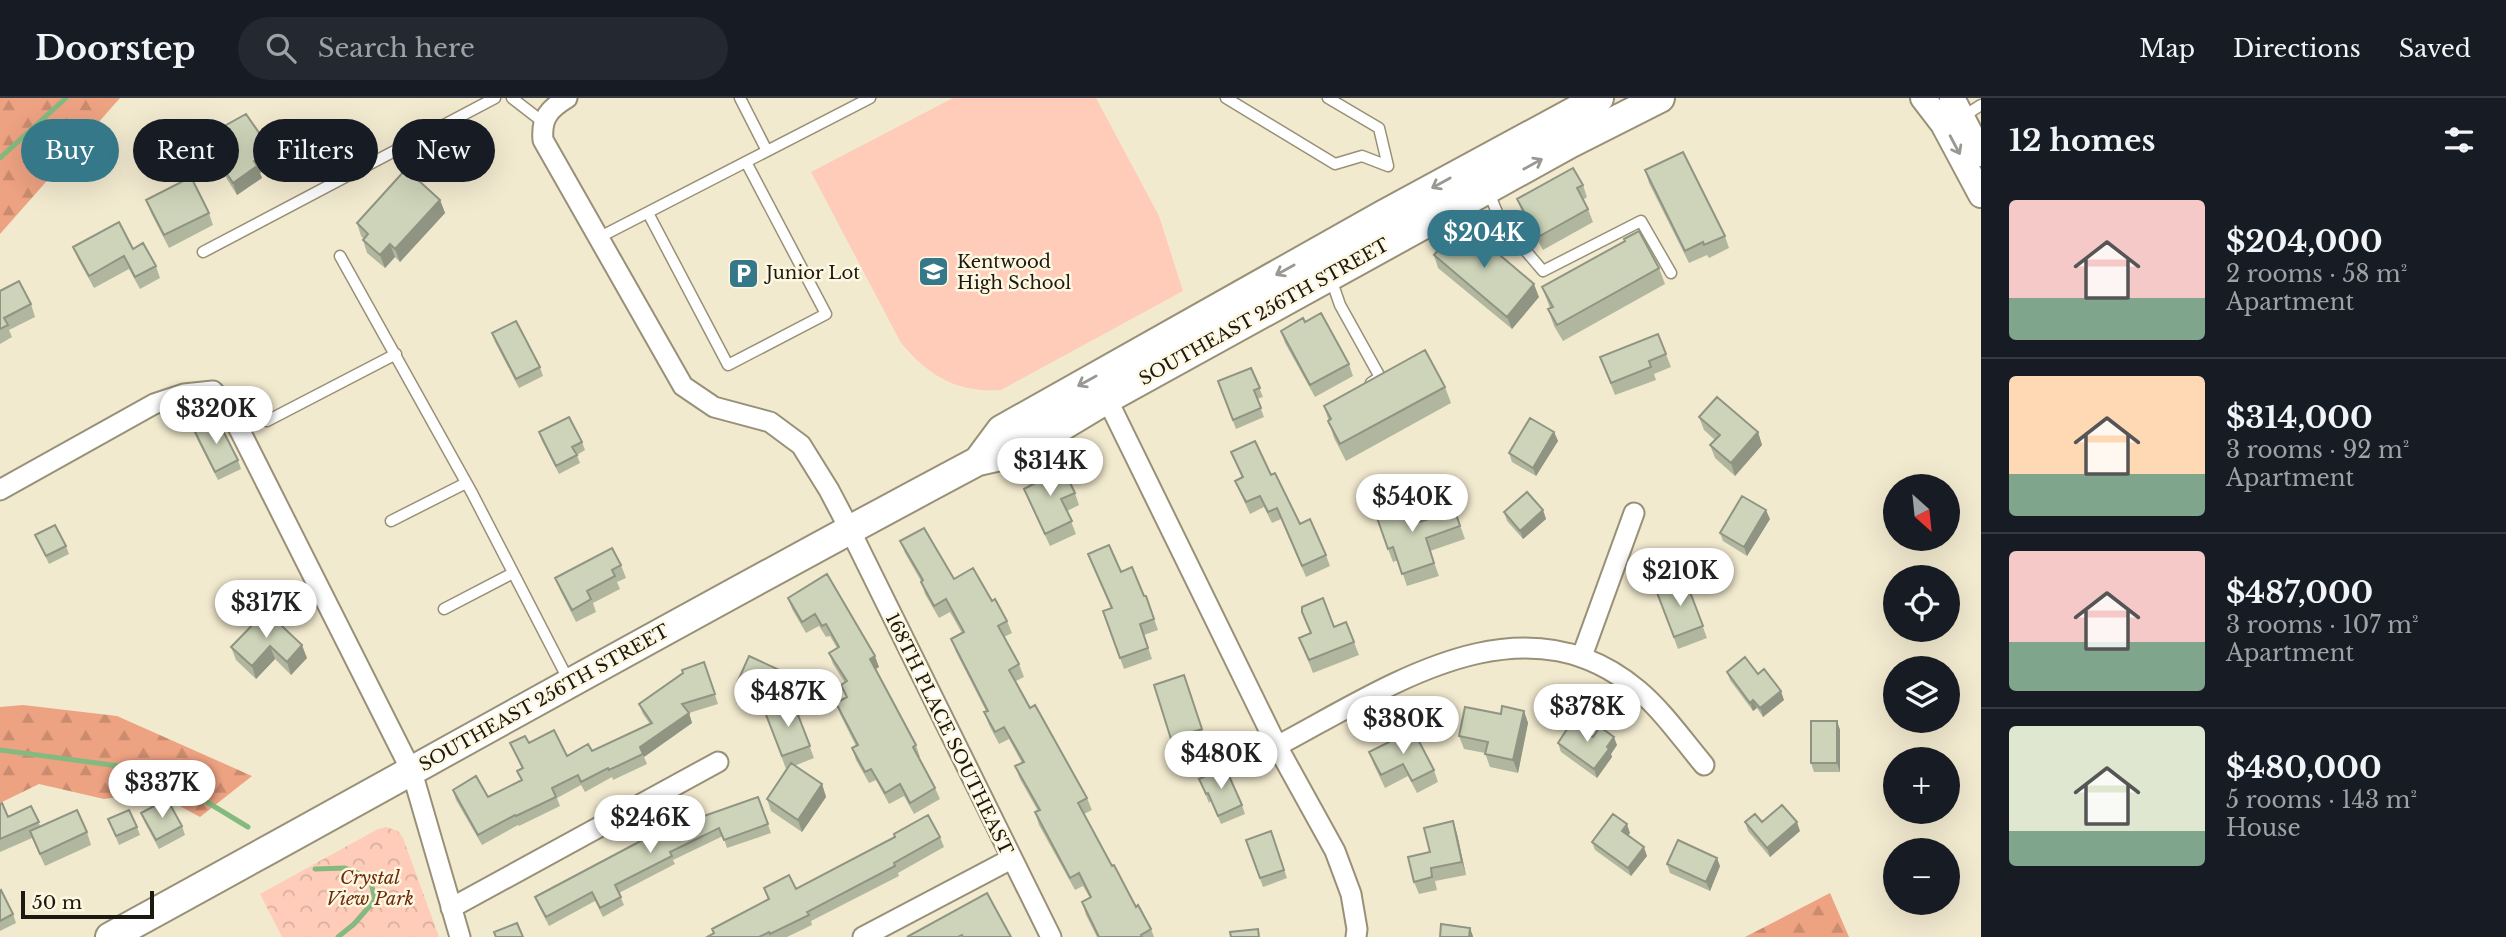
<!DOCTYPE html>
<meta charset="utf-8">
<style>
:root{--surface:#171b24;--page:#242831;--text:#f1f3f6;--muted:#9ea1a6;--line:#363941;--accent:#357889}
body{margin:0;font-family:"Libre Baskerville",serif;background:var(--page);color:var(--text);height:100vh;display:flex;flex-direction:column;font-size:26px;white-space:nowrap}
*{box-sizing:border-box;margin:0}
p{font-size:23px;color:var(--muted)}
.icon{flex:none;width:38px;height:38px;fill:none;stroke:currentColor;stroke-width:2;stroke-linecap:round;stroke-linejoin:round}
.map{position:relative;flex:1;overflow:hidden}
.drawer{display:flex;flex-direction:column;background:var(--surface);width:525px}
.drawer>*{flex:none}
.top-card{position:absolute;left:21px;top:21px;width:665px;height:63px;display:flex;gap:14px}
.needle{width:46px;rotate:153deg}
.tools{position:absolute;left:1883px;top:376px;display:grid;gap:14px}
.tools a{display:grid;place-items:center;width:77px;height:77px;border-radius:50%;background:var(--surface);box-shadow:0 7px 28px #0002;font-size:35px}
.scale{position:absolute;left:21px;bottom:18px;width:133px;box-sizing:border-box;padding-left:7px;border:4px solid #1c1910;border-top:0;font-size:19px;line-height:24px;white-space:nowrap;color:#1c1910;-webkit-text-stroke:5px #fef7e1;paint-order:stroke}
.price{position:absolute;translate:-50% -60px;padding:0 16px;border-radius:24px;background:#fff;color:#222;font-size:23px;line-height:46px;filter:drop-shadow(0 2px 4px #0008)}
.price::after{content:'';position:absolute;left:50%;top:42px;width:21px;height:16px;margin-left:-10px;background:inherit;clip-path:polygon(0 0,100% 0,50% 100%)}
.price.current{background:var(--accent);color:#fff}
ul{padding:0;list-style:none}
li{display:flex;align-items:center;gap:21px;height:175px;padding:0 28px}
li+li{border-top:2px solid var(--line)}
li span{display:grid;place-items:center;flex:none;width:196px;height:140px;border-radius:7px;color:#555}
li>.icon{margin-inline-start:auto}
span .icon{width:84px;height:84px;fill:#fffc;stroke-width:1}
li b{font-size:30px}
h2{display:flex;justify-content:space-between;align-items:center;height:84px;padding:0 28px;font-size:30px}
.tag{padding:0 24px;border-radius:32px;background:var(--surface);box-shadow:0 7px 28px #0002;font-size:24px;line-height:63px}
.tag.current{background:var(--accent);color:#fff}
header{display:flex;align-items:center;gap:42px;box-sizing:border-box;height:98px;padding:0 35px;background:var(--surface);border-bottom:2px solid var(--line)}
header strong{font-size:33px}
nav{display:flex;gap:38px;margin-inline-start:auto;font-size:24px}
.search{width:490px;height:63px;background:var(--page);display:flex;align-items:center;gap:18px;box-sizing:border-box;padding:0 24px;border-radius:38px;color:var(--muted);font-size:26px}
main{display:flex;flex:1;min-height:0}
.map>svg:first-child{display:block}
.grass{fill:#feccb8}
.forest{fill:url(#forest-firs)}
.park{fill:url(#park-crowns)}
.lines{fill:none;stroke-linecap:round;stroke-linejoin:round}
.stream{stroke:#84ba7f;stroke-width:5}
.service-casing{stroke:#989077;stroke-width:13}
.minor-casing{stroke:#989077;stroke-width:23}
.tertiary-casing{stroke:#989077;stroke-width:28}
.secondary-casing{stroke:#989077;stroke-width:32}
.service{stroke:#fff;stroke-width:10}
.minor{stroke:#fff;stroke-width:19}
.tertiary{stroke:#fff;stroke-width:24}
.secondary{stroke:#fff;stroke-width:28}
.wall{fill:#b1b69f}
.shaded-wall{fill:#909482}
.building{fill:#ced4b9;stroke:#909482;stroke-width:2}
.oneway{stroke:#999893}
.labels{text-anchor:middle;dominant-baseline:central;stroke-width:5;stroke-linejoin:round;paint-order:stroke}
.poi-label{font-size:18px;fill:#1c1910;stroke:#fef7e1;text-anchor:start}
.street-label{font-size:18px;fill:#1c1910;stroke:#fef7e1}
.park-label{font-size:18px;font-style:italic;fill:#6d2a07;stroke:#fef7e1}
</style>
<header>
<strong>Doorstep</strong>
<div class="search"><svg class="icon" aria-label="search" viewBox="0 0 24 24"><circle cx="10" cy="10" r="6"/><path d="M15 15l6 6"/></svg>Search here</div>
<nav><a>Map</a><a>Directions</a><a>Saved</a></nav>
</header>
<main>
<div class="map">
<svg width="1981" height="839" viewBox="0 0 1981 839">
<defs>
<pattern id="forest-firs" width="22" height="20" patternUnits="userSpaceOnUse" patternTransform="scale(1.75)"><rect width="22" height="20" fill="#eda282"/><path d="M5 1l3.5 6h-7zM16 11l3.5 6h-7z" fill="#cb8b6f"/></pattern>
<pattern id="park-crowns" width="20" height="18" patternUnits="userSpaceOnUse" patternTransform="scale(1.75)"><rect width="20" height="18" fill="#feccb8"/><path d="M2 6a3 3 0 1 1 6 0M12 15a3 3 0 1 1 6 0" fill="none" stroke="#d9af9d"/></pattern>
</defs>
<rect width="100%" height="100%" fill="#f2eacf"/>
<path class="grass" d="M953,0H1096L1159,118L1183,193L1001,292C957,295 929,278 901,245L811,74Z"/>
<path class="forest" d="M0,0H120L0,136Z
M23,607L117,618L252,678L200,719L154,694L104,701L39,686L0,705V609Z
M1830,795L1849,839H1745Z"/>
<path class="park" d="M386,729L398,733L403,740L439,839H282L260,796L378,731Z"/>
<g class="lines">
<path class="stream" d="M0,60L66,0
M0,652L156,673L248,729
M315,771L345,770L370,780L375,802L354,826L338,839"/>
<defs>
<path id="service" d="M512,0L543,24
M740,0L767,53
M1226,0L1335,66L1362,58L1388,68
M1328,0L1379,30L1388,68
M1964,18L1981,7
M1489,95L1501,124L1543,173L1641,123L1671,175
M648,115L728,267L826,216L746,64
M598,140L870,0
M203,154L495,0
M340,158L472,395L569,583
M1331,181L1340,207L1380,279L1371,285
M267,323L396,256
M391,423L466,385
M444,511L513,475"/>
<path id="minor" d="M567,0C549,11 541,20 543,42L683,288L714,309L770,324L801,347L829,392L850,432L1051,839
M1107,301L1277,648L1335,753L1351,796L1357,831L1356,839
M0,392L154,306L184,296L213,293L229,311L412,674L460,839
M1582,558L1634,415
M1277,648C1387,590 1521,494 1638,592C1663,613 1683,642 1704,667
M451,810L718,664
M863,839L1011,761"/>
<path id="tertiary" d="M1923,0L1943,26L1981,97
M1952,0L1981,56"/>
<path id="secondary" d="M978,363L1001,332L1383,117L1599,0
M110,839C390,686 667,529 948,379L978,363L1019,354L1107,301L1430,123L1569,46L1660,0"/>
</defs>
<use href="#service" class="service-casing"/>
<use href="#minor" class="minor-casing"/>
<use href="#tertiary" class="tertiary-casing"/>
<use href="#secondary" class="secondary-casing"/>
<use href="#service" class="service"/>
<use href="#minor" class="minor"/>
<use href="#tertiary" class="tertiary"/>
<use href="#secondary" class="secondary"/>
</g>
<path class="wall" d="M219,31L271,52L275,64L260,75L262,80L237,97L213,59L208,47L222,37Z
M1645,72L1725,138L1729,150L1709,160L1707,157L1689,165L1649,85Z
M1583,87L1587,99L1583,102L1588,111L1593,124L1543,152L1522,114L1517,101Z
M146,102L209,115L213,127L169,150L151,115Z
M440,102L445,115L400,164L395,159L385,170L367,155L363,142L364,141L361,138L357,125Z
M1625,143L1659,170L1665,186L1563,243L1554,228L1548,211L1550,210L1542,189Z
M73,149L133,151L156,168L160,180L140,191L129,171L94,190L78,161Z
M1434,157L1539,199L1512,231L1438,170Z
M0,193L31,206L35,219L9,232L12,239L0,246Z
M1305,224L1349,266L1353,278L1315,299L1285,245L1281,233Z
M492,235L540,269L543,278L519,290L495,244Z
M1658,236L1671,269L1654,276L1656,282L1615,297L1600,259Z
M1251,270L1263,299L1257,301L1264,319L1236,331L1218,283Z
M1445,289L1451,305L1346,363L1334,340L1324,308Z
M1699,319L1758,334L1762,347L1735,378L1715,360L1710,347L1715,342L1704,332Z
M195,334L238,362L241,371L218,382L198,343Z
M539,334L582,344L585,352L577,357L580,365L559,376L542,343Z
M1554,334L1558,343L1536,378L1512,364L1509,355Z
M1231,354L1271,377L1300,426L1326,457L1330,468L1306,479L1281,421L1272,425L1264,409L1250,416L1235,383L1242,380Z
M1032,373L1051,378L1075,395L1079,407L1067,413L1076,436L1050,448L1029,403L1024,391L1036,385Z
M1543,412L1546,421L1523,441L1507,423L1504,414Z
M1455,413L1465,441L1430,453L1439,478L1407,488L1398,462L1393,464L1388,451L1419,424Z
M1770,421L1747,458L1723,443L1720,435Z
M35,437L66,448L69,456L49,466Z
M900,443L954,481L992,503L1007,523L1012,535L1004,539L1019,566L1024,579L1016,583L1030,610L1087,700L1092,712L1084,716L1112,768L1136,809L1151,831L1154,839H1097L1086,817L1082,804L1090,800L1083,788L1075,792L1039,727L1035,714L1038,713L1020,681L1015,668L1022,665L1009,641L999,646L989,627L984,614L986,613L956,554L951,541L962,535L950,514L939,520L925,496L921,483L905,455Z
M1088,456L1121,474L1144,498H1146L1158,532L1144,537L1152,561L1124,571L1103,513L1111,510Z
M621,467L626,480L617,484L620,491L593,505L596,514L576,524L560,492L555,480Z
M827,476L879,569L876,571L916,647L920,659H918L935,690L940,701L914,716L904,698L889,706L876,682L869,685L856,662L852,650L856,648L840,616L836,605L846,599L841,587L845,585L833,566L829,555L837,550L830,538L826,539L819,528L806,535L792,511L788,500Z
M1685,481L1707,540L1678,551L1656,492Z
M266,513L307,560L291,577L275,561L256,581L236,562L231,549Z
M1302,514L1334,529L1354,544L1359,557L1313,575L1299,540L1310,535Z
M704,564L718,606L689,615L692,625L644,659L647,666L613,682L612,679L585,694L581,687L557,700L560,708L519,728L518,727L482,747L456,702L453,692L488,699L521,682L517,673L522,671L510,645H529L567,658L592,653L650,626L643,616L639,606Z
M1727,574L1758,576L1784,602L1763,619L1757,610L1753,613L1730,582Z
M788,576L791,585L781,608L793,604L814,660L794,668L822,686L826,699L802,734L771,713L767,701L786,671L765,614L777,610L740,593L737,585Z
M1189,590L1206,644L1176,654L1171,641Z
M1524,613L1528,625L1518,675L1490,669L1485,655L1464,651L1459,638L1501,616Z
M1837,623L1840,632V674H1814L1811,665Z
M1593,639L1617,647L1611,656L1612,659L1597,680L1561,654L1558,645Z
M1369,654L1434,672L1438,684L1417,695L1408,678L1385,690L1374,667Z
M1199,681L1242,707L1245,716L1221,726L1211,703L1209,705Z
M758,699L771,735L727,750L723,738L673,762L675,766L619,795L624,807L603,819L595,803L549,828L538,807L535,799L704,718Z
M0,706L8,719L31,708L40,728L87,734L91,747L45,768L32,740L0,754Z
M141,715L182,728L185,737L159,751L144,723Z
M108,721L137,729L140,737L119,747Z
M1453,723L1457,736L1466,777L1435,783L1437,792L1419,796L1414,784L1430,754Z
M1745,724H1762L1800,733L1770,759L1748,733Z
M1271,733L1287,780L1263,789L1246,742Z
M1630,735L1628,738L1647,758L1631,778L1595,752L1592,744Z
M940,739L944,749L898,775L899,778L811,823L812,827L787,839H707L714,835L712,831L768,801L764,790L796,791Z
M1667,766L1720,768L1710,793L1670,775Z
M0,793L13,816L16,825L0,833Z"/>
<path class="shaded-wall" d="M271,52L275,64L260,75L262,80L237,97L233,85L254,63Z
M440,102L445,115L400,164L395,151Z
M390,146L395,159L385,170L380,157Z
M1534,186L1539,199L1512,231L1507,219Z
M1554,334L1558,343L1536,378L1533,370Z
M1758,334L1762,347L1735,378L1731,365Z
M1543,412L1546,421L1523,441L1520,433Z
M1766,412L1770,421L1747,458L1744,449Z
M302,547L307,560L291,577L287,564Z
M270,548L275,561L256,581L252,568Z
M875,558L879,569L874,572L870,561Z
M788,576L791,585L780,611L776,602Z
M1781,593L1784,602L1763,619L1760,610Z
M1753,602L1757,610L1753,613L1750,605Z
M1524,613L1528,625L1518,675L1513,662Z
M689,615L692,625L644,659L640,649Z
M1837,623L1840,632V674L1837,665Z
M1614,639L1617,647L1611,656L1612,659L1597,680L1594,671Z
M822,686L826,699L802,734L798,722Z
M1453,723L1457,736L1466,777L1462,764Z
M1797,724L1800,733L1770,759L1767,750Z
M1627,726L1630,735L1625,742L1622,733Z
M1644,749L1647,758L1631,778L1628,770Z
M1717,760L1720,768L1710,793L1706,784Z
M1470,830L1473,838V839H1469Z"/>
<path class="building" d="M246,16L271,52L254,63L257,68L233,85L208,47L223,36L219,31Z
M1683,54L1725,138L1704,147L1703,144L1685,153L1645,72Z
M1573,70L1583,87L1577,90L1588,111L1538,139L1517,101Z
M406,71L440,102L395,151L390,146L380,157L363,142L368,136L357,125Z
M191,79L209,115L164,137L146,102Z
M119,124L133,151L143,145L156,168L135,179L124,158L89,178L73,149Z
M1458,128L1472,140L1475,136L1534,186L1507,219L1434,157Z
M1639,133L1659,170L1557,227L1548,211L1553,209L1542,189L1625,143L1624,141Z
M19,183L31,206L4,220L8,227L0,231V193Z
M1321,215L1349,266L1310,287L1281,233L1303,220L1305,224Z
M516,223L540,269L516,281L492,235Z
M1658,236L1666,256L1649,263L1651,269L1611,285L1600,259Z
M1425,252L1445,289L1340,346L1328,323L1331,321L1324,308Z
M1251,270L1260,290L1254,292L1261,310L1233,322L1218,283Z
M1717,299L1758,334L1731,365L1710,347L1720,337L1699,319Z
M569,319L582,344L572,349L577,357L556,368L539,334Z
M1530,320L1554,334L1533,370L1509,355Z
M218,323L238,362L215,374L195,334Z
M1255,343L1271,377L1275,375L1300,426L1310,421L1326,457L1302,468L1277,410L1268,414L1260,398L1246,404L1235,383L1243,379L1231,354Z
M1046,367L1051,378L1064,372L1075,395L1061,401L1072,423L1045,436L1024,391L1037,384L1032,373Z
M1527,394L1543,412L1520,433L1504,414Z
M1742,398L1766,412L1744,449L1720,435Z
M1411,401L1419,424L1455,413L1460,428L1426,440L1434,465L1402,476L1393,449L1388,451L1375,414Z
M55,427L66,448L46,458L35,437Z
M924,430L954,481L973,470L992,503L995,501L1007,523L998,528L1019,566L1009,572L1030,610L1035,607L1087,700L1078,705L1112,768L1114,767L1136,809L1138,807L1151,831L1141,837L1142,839H1099L1082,804L1091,799L1079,775L1070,780L1035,714L1040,712L1015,668L1024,664L1004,629L995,634L984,614L988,613L951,541L964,534L946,501L934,508L921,484L923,482L900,443Z
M1109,447L1121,474L1132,469L1144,498H1146L1154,521L1140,526L1148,550L1120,560L1103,513L1112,510L1088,456Z
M612,450L621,467L612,472L615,478L587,493L591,501L572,512L555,480Z
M827,476L875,558L870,561L916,647L913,649L935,690L910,705L900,686L885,695L871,671L865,674L852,650L858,647L836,605L847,599L841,587L847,583L829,555L839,549L826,526L822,528L815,516L802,524L788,500Z
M1685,481L1703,528L1674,539L1656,492Z
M1323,500L1334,529L1346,524L1354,544L1309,562L1299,540L1311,535L1302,514V509Z
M266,513L302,547L287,564L270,548L252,568L231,549Z
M749,558L788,576L776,602L737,585Z
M1745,559L1758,576L1764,571L1781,593L1760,610L1753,602L1750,605L1727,574Z
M704,564L715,596L682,606L689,615L640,649L643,656L609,672L608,670L581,684L578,677L552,690L556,699L516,718L515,717L478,737L453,692L476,678L488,699L522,682L517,673L523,670L510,645L525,638L529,645L554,632L567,658L588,646L592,653L652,625L639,606L683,575L682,572Z
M1184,577L1202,631L1171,641L1154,587Z
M793,604L810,648L782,658L765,614Z
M1502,608L1524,613L1513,662L1485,656L1488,644L1459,638L1465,609L1501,616Z
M1811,623H1837V665H1811Z
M1571,625L1593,639L1600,629L1614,639L1607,649L1609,651L1594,671L1558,645Z
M1413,632L1434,672L1412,683L1403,666L1381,677L1369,654Z
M791,665L822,686L798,722L767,701Z
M1225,669L1242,707L1218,718L1208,695L1206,696L1199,681Z
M758,699L768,726L724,742L719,730L670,754L672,758L615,787L621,799L600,810L592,794L546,819L535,799L701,711L704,718Z
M167,701L182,728L156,742L141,715Z
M2,705L8,719L31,708L39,724L0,741V706Z
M1782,707L1797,724L1767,750L1745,724L1755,716L1762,724Z
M77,712L87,734L40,756L30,733Z
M129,712L137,729L116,738L108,721Z
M1613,716L1627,726L1622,733L1644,749L1628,770L1592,744Z
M928,717L940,739L894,765L895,768L807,814L809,817L770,836L769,834L759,839H707L714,835L712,831L769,801L764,790L789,777L796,791L895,739L894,736Z
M1453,723L1462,764L1431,770L1432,779L1414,784L1408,759L1430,754L1424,730Z
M1271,733L1284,772L1260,780L1246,742Z
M1678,742L1717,760L1706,784L1667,766Z
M1,792L13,816L0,823V793Z
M987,795L1011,839H963L962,837L958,839H907Z
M517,825L523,839H496L494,834Z
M1441,826L1470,830L1469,839H1440Z
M1258,831L1259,839H1231L1230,834Z"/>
<defs><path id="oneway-shaft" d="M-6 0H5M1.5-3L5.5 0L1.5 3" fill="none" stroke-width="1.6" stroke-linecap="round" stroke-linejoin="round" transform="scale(1.75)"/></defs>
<g class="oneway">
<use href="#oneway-shaft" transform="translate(1955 47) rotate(62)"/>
<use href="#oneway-shaft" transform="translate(1533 66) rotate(-29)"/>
<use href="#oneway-shaft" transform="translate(1441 85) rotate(151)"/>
<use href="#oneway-shaft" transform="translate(1285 172) rotate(151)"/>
<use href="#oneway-shaft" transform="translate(1087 283) rotate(151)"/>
</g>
<defs>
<symbol id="school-square" viewBox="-11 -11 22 22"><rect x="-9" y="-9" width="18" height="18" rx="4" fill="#357889" stroke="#fef7e1"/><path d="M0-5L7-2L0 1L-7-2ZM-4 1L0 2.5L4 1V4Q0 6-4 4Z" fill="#fff"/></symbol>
<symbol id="parking-square" viewBox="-11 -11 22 22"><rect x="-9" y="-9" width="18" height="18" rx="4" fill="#357889" stroke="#fef7e1"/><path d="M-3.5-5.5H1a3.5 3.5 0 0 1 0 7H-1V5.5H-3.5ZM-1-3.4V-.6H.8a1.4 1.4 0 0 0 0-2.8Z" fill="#fff"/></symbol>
</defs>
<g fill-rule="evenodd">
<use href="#school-square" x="916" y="156" width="35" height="35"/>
<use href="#parking-square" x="726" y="158" width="35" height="35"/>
</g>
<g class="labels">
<g class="poi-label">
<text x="957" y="164">Kentwood<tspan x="957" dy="21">High School</tspan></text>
<text x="766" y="175">Junior Lot</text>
</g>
<g class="street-label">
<text transform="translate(1264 214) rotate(-29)">SOUTHEAST 256TH STREET</text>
<text transform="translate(544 600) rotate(-29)">SOUTHEAST 256TH STREET</text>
<text transform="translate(949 636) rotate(64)">168TH PLACE SOUTHEAST</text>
</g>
<g class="park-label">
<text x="370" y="780">Crystal<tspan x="370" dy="21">View Park</tspan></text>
</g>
</g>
</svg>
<div class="tools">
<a><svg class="needle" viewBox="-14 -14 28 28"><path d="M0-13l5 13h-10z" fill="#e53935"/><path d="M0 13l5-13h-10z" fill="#9ea1a6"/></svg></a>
<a><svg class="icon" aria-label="locate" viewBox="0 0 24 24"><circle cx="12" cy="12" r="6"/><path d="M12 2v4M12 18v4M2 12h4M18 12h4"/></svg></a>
<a><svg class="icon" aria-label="layers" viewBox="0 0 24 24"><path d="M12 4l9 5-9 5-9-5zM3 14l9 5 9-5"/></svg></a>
<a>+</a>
<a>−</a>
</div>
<div class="scale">50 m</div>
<b class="price current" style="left:1484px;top:172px">$204K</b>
<b class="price" style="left:216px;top:348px">$320K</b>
<b class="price" style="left:1050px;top:400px">$314K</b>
<b class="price" style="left:1412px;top:436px">$540K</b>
<b class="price" style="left:1680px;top:510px">$210K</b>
<b class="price" style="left:266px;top:542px">$317K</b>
<b class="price" style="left:788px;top:631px">$487K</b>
<b class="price" style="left:1587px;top:646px">$378K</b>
<b class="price" style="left:1403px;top:658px">$380K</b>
<b class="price" style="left:1221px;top:693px">$480K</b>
<b class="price" style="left:162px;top:722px">$337K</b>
<b class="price" style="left:650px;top:757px">$246K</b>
<div class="top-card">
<a class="tag current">Buy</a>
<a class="tag">Rent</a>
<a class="tag">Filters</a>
<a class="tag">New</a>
</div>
</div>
<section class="drawer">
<h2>12 homes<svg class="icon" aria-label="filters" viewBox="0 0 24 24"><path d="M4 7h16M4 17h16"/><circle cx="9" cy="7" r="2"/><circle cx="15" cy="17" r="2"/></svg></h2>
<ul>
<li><span style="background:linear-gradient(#f6c9c9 70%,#7fa58c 0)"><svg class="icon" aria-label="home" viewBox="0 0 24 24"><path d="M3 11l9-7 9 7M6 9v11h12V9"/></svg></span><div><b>$204,000</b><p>2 rooms · 58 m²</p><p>Apartment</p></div></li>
<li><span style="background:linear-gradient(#ffd9b3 70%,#7fa58c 0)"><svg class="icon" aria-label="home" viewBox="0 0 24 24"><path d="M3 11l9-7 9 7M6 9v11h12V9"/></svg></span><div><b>$314,000</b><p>3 rooms · 92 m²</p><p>Apartment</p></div></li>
<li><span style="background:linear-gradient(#f6c9c9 65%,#7fa58c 0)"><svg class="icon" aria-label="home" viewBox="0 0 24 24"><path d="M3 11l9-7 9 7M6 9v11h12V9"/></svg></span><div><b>$487,000</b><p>3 rooms · 107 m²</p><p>Apartment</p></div></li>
<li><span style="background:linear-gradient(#dfe7d0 75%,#7fa58c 0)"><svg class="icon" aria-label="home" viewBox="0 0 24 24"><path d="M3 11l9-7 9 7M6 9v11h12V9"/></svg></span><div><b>$480,000</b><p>5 rooms · 143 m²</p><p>House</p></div></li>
</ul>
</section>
</main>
